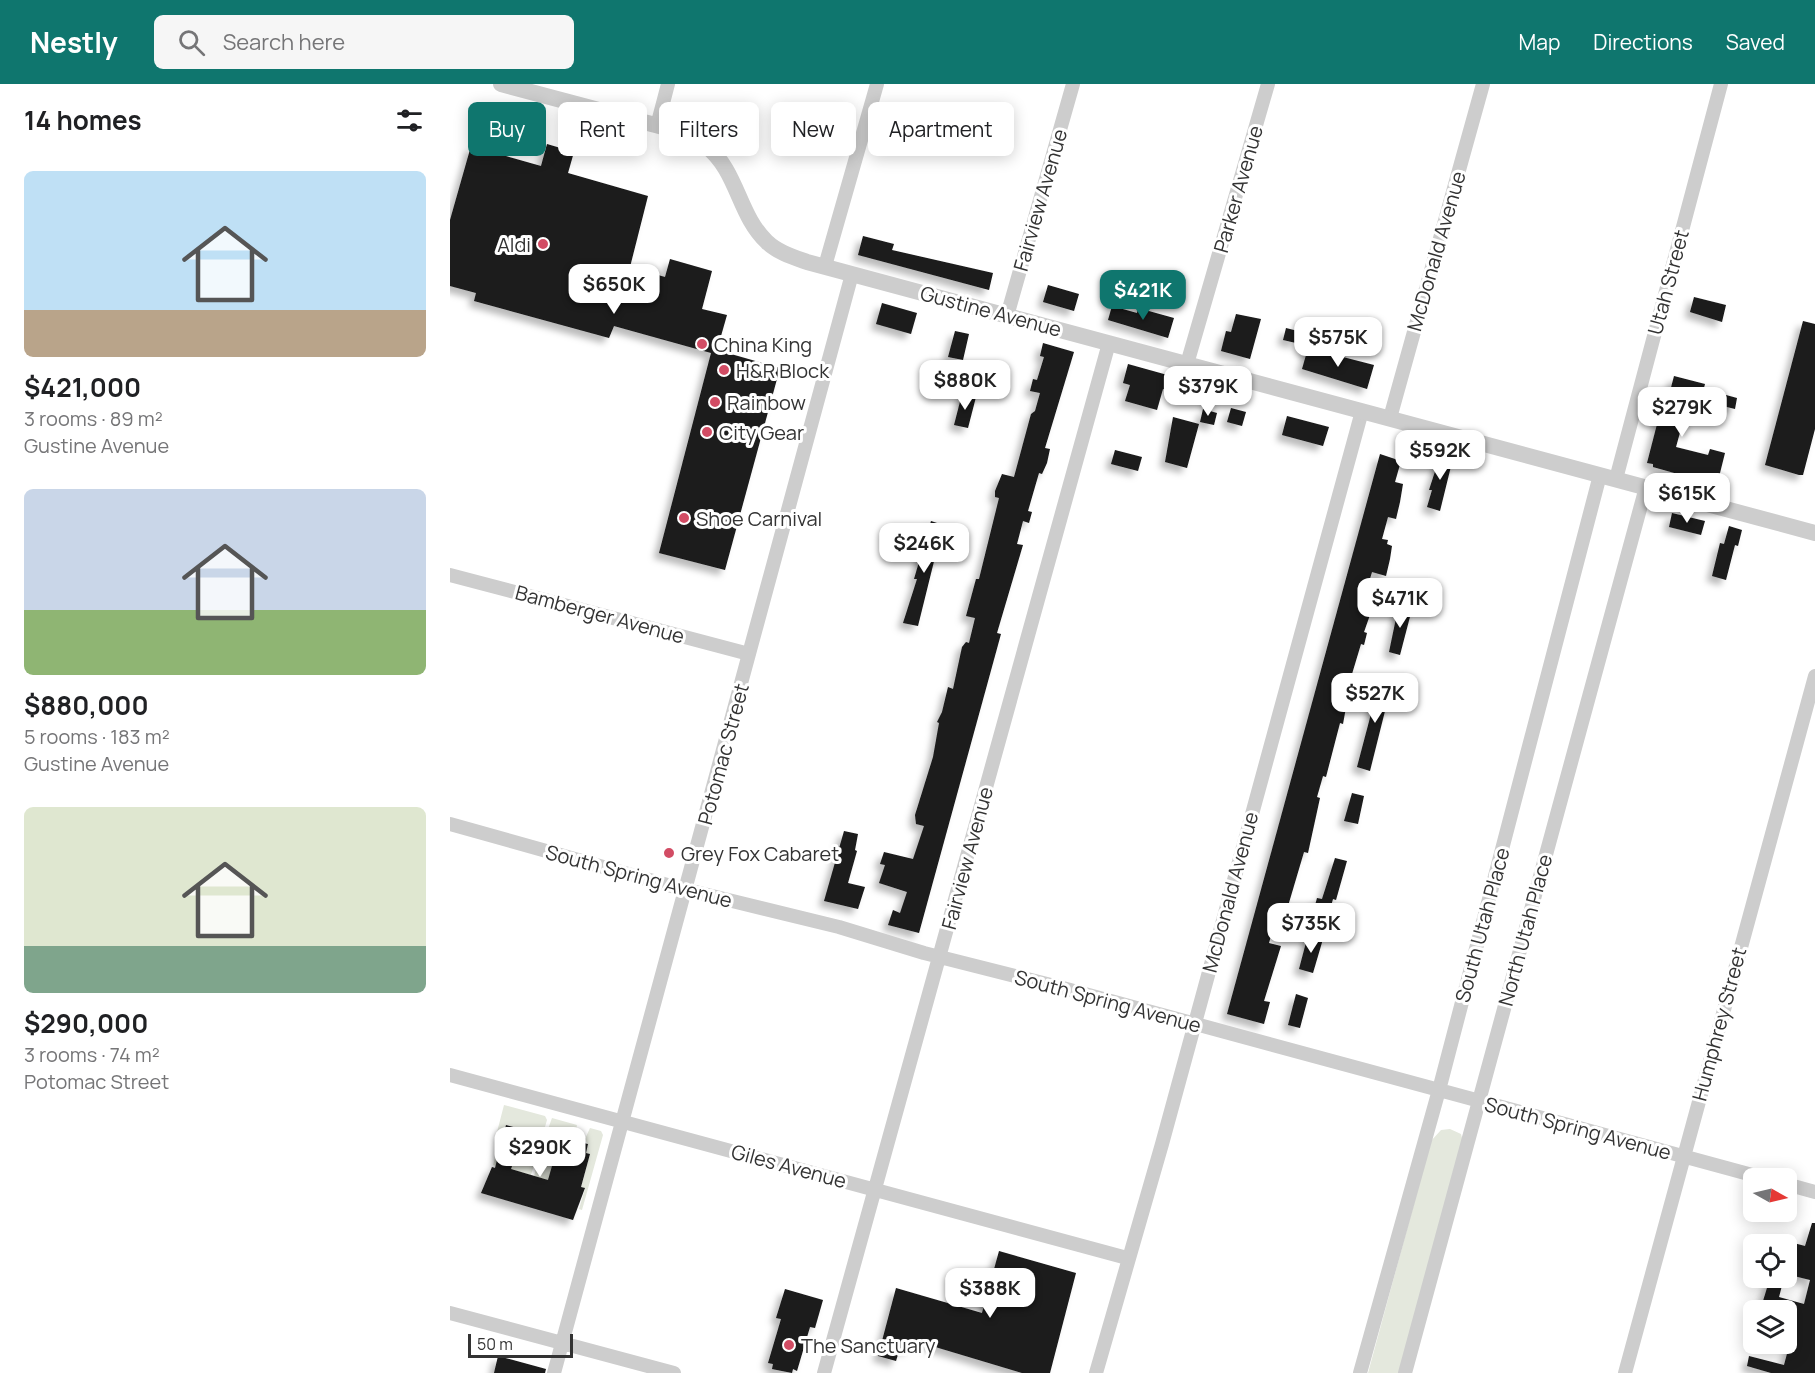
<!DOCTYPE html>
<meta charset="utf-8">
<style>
:root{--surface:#fff;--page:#f6f6f6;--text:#202124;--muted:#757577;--accent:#0f766e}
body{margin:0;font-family:Manrope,sans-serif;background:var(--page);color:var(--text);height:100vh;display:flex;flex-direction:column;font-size:22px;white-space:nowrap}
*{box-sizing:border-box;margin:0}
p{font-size:20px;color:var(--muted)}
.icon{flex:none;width:33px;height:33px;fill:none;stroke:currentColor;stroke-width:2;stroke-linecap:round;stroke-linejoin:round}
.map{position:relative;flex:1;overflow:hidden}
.details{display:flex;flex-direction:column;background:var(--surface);width:450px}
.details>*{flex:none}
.hud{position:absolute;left:18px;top:18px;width:570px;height:54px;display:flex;gap:12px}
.needle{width:39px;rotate:98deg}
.tools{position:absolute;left:1293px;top:1084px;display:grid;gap:12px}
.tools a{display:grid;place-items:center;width:54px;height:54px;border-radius:9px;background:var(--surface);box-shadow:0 3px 15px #0003;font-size:30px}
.scale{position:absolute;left:18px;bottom:15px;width:105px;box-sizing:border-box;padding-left:6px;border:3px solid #333;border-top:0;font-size:16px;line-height:21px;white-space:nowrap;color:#333;-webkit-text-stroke:4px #fff;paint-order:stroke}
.price{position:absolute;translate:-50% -51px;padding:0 14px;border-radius:12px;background:#fff;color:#222;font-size:20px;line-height:39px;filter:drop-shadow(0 2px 3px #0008)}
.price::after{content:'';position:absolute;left:50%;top:36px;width:18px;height:14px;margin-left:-9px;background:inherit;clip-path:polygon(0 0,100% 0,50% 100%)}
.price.selected{background:var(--accent);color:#fff}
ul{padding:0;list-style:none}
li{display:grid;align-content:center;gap:12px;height:318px;padding:0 24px}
li span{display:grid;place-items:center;height:186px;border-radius:9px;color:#555}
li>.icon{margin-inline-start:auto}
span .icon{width:108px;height:108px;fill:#fffc;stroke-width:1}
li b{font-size:26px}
h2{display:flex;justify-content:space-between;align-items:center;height:72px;padding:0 24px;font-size:26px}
.pill{padding:0 21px;border-radius:9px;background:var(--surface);box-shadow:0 3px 15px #0003;font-size:21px;line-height:54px}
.pill.selected{background:var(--accent);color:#fff}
header{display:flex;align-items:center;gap:36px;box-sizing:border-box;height:84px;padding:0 30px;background:var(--accent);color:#fff}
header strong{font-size:28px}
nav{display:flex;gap:33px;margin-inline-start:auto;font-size:21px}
.search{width:420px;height:54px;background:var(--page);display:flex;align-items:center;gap:15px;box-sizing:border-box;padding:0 21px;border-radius:9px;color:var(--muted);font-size:22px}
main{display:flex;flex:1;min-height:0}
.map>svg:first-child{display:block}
.green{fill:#e4e8dd}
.building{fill:#1a1a1a;filter:url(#shadow)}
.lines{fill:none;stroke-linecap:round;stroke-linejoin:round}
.minor{stroke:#cdcdcd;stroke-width:14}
.tertiary{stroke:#cdcdcd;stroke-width:16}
.poi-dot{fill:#d24c64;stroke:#fff;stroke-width:2}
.labels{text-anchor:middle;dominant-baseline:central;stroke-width:6;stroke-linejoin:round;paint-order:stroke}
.street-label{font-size:20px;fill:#333;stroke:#fff}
.poi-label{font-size:20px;fill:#333;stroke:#fff;text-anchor:start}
</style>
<header>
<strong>Nestly</strong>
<div class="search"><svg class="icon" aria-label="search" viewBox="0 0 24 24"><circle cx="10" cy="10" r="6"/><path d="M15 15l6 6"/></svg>Search here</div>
<nav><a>Map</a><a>Directions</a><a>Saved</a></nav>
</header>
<main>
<section class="details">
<h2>14 homes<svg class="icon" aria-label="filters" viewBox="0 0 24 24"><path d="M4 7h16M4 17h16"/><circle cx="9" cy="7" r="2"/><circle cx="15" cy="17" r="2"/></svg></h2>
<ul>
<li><span style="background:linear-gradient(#bfe0f5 75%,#b9a48a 0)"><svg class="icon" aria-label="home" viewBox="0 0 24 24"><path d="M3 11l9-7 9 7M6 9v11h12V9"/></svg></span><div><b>$421,000</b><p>3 rooms · 89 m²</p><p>Gustine Avenue</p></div></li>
<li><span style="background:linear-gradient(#c9d6e8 65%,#8fb573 0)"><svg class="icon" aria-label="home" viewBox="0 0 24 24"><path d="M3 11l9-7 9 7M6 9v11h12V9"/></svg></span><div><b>$880,000</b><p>5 rooms · 183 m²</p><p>Gustine Avenue</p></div></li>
<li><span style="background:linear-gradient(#dfe7d0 75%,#7fa58c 0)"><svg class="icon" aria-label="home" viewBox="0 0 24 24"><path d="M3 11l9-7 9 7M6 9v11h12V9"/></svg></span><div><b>$290,000</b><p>3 rooms · 74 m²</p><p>Potomac Street</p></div></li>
</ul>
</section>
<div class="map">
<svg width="1365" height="1289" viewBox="0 0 1365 1289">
<defs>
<filter id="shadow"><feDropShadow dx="-5.5" dy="5.5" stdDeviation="3" flood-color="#0004"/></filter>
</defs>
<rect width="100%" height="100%" fill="#fff"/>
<path class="green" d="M54,1021L95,1032L97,1036L81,1091L43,1081L45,1074L68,1064L72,1053L69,1052L71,1045L57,1041L55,1047L47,1048Z
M102,1034L127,1041L125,1053L119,1057L105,1054L99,1059H93Z
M140,1044L151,1047L153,1051L132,1126L129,1125L135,1105L131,1103L140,1070L136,1069L138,1061L135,1055Z
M1000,1045L1011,1050L1013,1058L950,1289H918L981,1057L991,1046Z
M92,1064L104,1075L99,1097L84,1092Z"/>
<path class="building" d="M97,60L124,68L118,89L198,112L180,183L215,193L220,175L262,187L252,225L277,231L267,266L330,284L275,486L209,469L261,269L164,242L159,254L24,217L26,209L0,202V136L21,62L91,82Z
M413,152L444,160L442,166L543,189L539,206L408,171Z
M598,201L629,210L624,227L593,218Z
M1244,213L1276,221L1272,238L1240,228Z
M432,219L467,229L461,250L426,240Z
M662,222L687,229L688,224L724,234L718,254L658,236Z
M786,230L811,235L800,275L771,267L776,247L781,248Z
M1353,237L1365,240V345L1353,391H1349L1315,381Z
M836,244L848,247L846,259L833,256Z
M505,247L519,250L513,276L498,273Z
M593,259L624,268L595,364L600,365L597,379L592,390L589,389L578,427L582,428L579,439L573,437L567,460L573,461L547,549L551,550L469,849L438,841L443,826L450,829L457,808L429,799L435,781L430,780L434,768L463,775L474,742L466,740L465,731L483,673L489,639L487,638L492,628L498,603L503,605L512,563L516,558L519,559L525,534L516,532L526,495H529L549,414L545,413V407L552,390L564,393L581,330L585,327L590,309L580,307L583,295L587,296L594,273L590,272Z
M858,264L924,281L917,305L852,285Z
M523,278L536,281L533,293L519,290Z
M678,280L721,292L717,306L713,305L707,326L675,317L680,301L673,299Z
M1224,292L1255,300L1251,315L1240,312L1226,363L1258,371L1260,365L1275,369L1267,401L1203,383V380L1197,379L1213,317L1217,319Z
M512,310L526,313L518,344L504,341Z
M1276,311L1287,314L1285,325L1273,322Z
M781,324L796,328L792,342L777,338Z
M753,325L767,329L764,341L750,338Z
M837,332L879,343L873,362L832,351Z
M723,333L749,340L737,384L715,378Z
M665,366L692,373L688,387L661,380Z
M992,366L1004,370L990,427L977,423L982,406H979Z
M930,370L951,377L945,398L953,400L950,418L946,435L938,433L932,455L938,456L937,460L942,462L940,475L936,492L922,488L916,508L927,511L914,548L917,549L914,561L911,560L902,590L893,640L890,639L876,693L873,692L867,713L870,714L858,769L854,768L833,839L825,837L819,859L831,862L814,917L820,918L814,940L777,930Z
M1222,429L1255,437L1251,451L1219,443Z
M481,437L493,441L468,542L453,539L467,495H464Z
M1279,442L1292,446L1288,462L1285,461L1276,496L1262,492L1270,459L1274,460Z
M949,520L962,525L950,571L939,568Z
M931,592L943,595L920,687L907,683Z
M902,709L914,712L908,740L894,737Z
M394,747L408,750L405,766L407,767L398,799L415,803L408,825L374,817Z
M885,774L897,777L886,816L883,815L878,833L863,829L867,814L872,815Z
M858,851L873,855L863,889L849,885Z
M846,910L858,914L850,944L838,941Z
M56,1041L71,1045L69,1052H72L61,1085L98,1096L110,1054L138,1060L136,1069L140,1070L131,1103L135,1104L123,1136L31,1109L42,1083L45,1084Z
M1362,1139H1365V1289H1321L1297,1282L1299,1272L1334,1281L1342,1251L1338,1250L1342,1227H1310L1320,1194H1334L1329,1213L1354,1220L1360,1196L1336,1190V1157L1355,1162Z
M549,1167L626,1189L600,1289H572L462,1256L459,1266L450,1264L446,1277L428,1272L446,1204L532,1229Z
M335,1205L373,1216L365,1244L360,1243L347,1287L343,1285L342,1289L322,1285L323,1280L318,1279L331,1235L326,1234Z
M48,1272L96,1285L95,1289H44Z"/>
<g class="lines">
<path class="minor" d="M207,42L218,0
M375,182L427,0
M557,232L623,0
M737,280L818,0
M940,334L1033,0
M1166,395L1271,0
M0,491L299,570
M0,740L221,802L389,843L474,869L613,904L1317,1095
M0,991L677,1174
M1336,1100L1365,1108
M0,1229L224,1289
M104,1289L402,190
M374,1289L659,259
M646,1289L712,1060L912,327
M910,1289L989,1006L1150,391
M955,1289L1196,403
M1175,1289L1365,592"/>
<path class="tertiary" d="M51,0C92,11 133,22 175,33C201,41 233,45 256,62C288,87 288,131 317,158C327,168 343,173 357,178L1365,449"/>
</g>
<g class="poi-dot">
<circle cx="93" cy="160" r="6"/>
<circle cx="252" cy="260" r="6"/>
<circle cx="274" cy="286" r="6"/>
<circle cx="265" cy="318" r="6"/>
<circle cx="257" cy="348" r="6"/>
<circle cx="234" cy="434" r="6"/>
<circle cx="219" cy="769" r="6"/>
<circle cx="339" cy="1261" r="6"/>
</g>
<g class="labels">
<g class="street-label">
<text transform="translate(788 105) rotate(-74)">Parker Avenue</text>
<text transform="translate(590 116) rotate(-74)">Fairview Avenue</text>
<text transform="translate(986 167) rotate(-74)">McDonald Avenue</text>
<text transform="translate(1218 198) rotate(-75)">Utah Street</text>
<text transform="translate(541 227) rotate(15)">Gustine Avenue</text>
<text transform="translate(150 530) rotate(15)">Bamberger Avenue</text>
<text transform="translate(273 670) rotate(-75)">Potomac Street</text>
<text transform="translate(517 774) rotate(-75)">Fairview Avenue</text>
<text transform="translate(189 792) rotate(15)">South Spring Avenue</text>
<text transform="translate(780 808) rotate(-75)">McDonald Avenue</text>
<text transform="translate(1032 841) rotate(-75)">South Utah Place</text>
<text transform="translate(1075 846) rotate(-75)">North Utah Place</text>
<text transform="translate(658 917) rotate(15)">South Spring Avenue</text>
<text transform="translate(1269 940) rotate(-75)">Humphrey Street</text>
<text transform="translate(1128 1044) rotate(15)">South Spring Avenue</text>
<text transform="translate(339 1082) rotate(15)">Giles Avenue</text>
</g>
<g class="poi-label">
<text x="81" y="160" text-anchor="end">Aldi</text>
<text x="264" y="260">China King</text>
<text x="286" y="286">H&amp;R Block</text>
<text x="277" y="318">Rainbow</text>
<text x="269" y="348">City Gear</text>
<text x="246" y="434">Shoe Carnival</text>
<text x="231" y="769">Grey Fox Cabaret</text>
<text x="351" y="1261">The Sanctuary</text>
</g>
</g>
</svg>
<div class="tools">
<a><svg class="needle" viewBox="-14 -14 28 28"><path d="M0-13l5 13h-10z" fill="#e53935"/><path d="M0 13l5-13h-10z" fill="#757577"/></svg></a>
<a><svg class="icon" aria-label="locate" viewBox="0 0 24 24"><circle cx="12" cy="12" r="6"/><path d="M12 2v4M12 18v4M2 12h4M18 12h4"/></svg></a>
<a><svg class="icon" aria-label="layers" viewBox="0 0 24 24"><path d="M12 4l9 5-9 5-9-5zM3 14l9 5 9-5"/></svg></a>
</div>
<div class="scale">50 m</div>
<b class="price" style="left:164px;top:231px">$650K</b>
<b class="price selected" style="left:693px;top:237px">$421K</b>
<b class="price" style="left:888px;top:284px">$575K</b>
<b class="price" style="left:515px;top:327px">$880K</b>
<b class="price" style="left:758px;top:333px">$379K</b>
<b class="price" style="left:1232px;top:354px">$279K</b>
<b class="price" style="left:990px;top:397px">$592K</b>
<b class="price" style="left:1237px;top:440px">$615K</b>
<b class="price" style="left:474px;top:490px">$246K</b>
<b class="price" style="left:950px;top:545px">$471K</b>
<b class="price" style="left:925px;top:640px">$527K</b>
<b class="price" style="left:861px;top:870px">$735K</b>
<b class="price" style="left:90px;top:1094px">$290K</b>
<b class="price" style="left:540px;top:1235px">$388K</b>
<div class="hud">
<a class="pill selected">Buy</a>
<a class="pill">Rent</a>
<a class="pill">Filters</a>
<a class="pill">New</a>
<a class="pill">Apartment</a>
</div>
</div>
</main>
